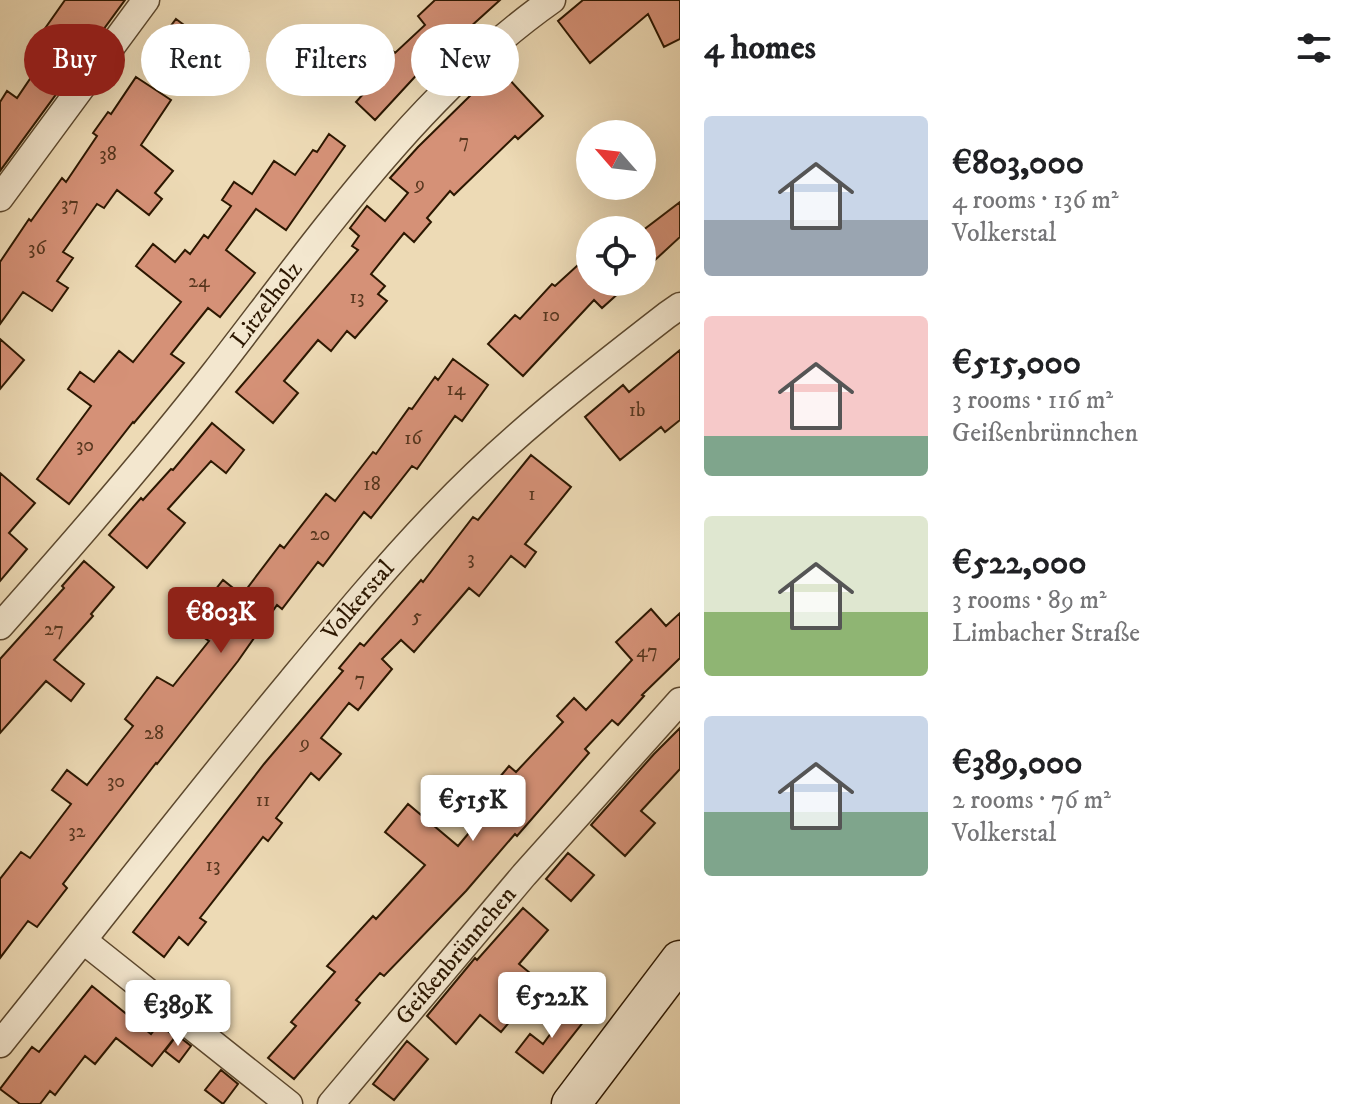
<!DOCTYPE html>
<meta charset="utf-8">
<style>
:root{--surface:#fff;--page:#f2f2f2;--text:#202124;--muted:#757577;--accent:#8f2418}
body{margin:0;font-family:"IM FELL DW Pica",serif;background:var(--page);color:var(--text);height:100vh;display:flex;flex-direction:column;font-size:30px;white-space:nowrap}
*{box-sizing:border-box;margin:0}
p{font-size:26px;color:var(--muted)}
.icon{flex:none;width:44px;height:44px;fill:none;stroke:currentColor;stroke-width:2;stroke-linecap:round;stroke-linejoin:round}
.map{position:relative;flex:1;overflow:hidden}
.details{display:flex;flex-direction:column;background:var(--surface);width:680px}
.details>*{flex:none}
.banner{position:absolute;left:24px;top:24px;width:536px;height:72px;display:flex;gap:16px}
.needle{width:52px;rotate:298deg}
.controls{position:absolute;left:576px;top:120px;display:grid;gap:16px}
.controls a{display:grid;place-items:center;width:80px;height:80px;border-radius:50%;background:var(--surface);box-shadow:0 8px 32px #0002;font-size:40px}
.price{position:absolute;translate:-50% -68px;padding:0 18px;border-radius:8px;background:#fff;color:#222;font-size:26px;line-height:52px;filter:drop-shadow(0 2px 4px #0008)}
.price::after{content:'';position:absolute;left:50%;top:48px;width:24px;height:18px;margin-left:-12px;background:inherit;clip-path:polygon(0 0,100% 0,50% 100%)}
.price.selected{background:var(--accent);color:#fff}
ul{padding:0;list-style:none}
li{display:flex;align-items:center;gap:24px;height:200px;padding:0 24px}
li span{display:grid;place-items:center;flex:none;width:224px;height:160px;border-radius:8px;color:#555}
li>.icon{margin-inline-start:auto}
span .icon{width:96px;height:96px;fill:#fffc;stroke-width:1}
li b{font-size:34px}
h2{display:flex;justify-content:space-between;align-items:center;height:96px;padding:0 24px;font-size:34px}
.tag{padding:0 28px;border-radius:36px;background:var(--surface);box-shadow:0 8px 32px #0002;font-size:28px;line-height:72px}
.tag.selected{background:var(--accent);color:#fff}
main{display:flex;flex:1;min-height:0}
.map>svg:first-child{display:block}
.building{fill:#d59177;stroke:#2c1701;stroke-width:2}
.lines{fill:none;stroke-linecap:round;stroke-linejoin:round}
.minor-casing{stroke:#5c482e;stroke-width:29}
.secondary-casing{stroke:#2c1701;stroke-width:41}
.minor{stroke:#f3e7cf;stroke-width:26}
.secondary{stroke:#f3e7cf;stroke-width:38}
.labels{text-anchor:middle;dominant-baseline:central;stroke-width:6;stroke-linejoin:round;paint-order:stroke}
.number-label{font-size:20px;fill:#56361e}
.street-label{font-size:24px;fill:#2c1701;stroke:#f3e7cf}
</style>
<main>
<div class="map">
<svg width="680" height="1104" viewBox="0 0 680 1104">
<rect width="100%" height="100%" fill="#eddab5"/>
<filter id="stains"><feTurbulence type="fractalNoise" baseFrequency=".0025" numOctaves="4"/><feColorMatrix values="0 0 0 0 .2 0 0 0 0 .09 0 0 0 0 .02 0 0 0 .5 -.17"/></filter>
<radialGradient id="worn" r=".72"><stop offset=".6" stop-color="#630" stop-opacity="0"/><stop offset="1" stop-color="#630" stop-opacity=".3"/></radialGradient>
<path class="building" d="M65,0H125L0,171V102L7,91L17,98L40,64L27,54Z
M435,0H500L437,57L435,55L375,120L356,102L365,92L351,78L364,65L352,53L371,31L395,53L425,25L418,16Z
M583,0H680V39L664,47L648,14L590,63L558,21Z
M176,19L203,39L213,26L248,52L237,68L205,45L187,71L155,47Z
M497,66L543,116L518,139L515,136L454,195L450,191L427,218L431,222L414,242L404,233L371,274L385,286L378,294L387,301L355,338L347,331L331,351L318,340L284,381L298,393L273,423L236,392L358,250L352,246L359,236L350,228L367,206L385,221L408,193L390,178L418,147L477,89L474,86Z
M136,77L171,100L141,145L173,171L155,193L162,199L149,215L117,190L104,208L97,204L63,252L73,258L57,281L68,288L52,311L23,292L0,324V262L29,219L31,221L62,178L66,182L97,136L93,133L108,112L111,114Z
M329,134L345,146L300,210L286,230L256,209L226,250L255,273L220,317L208,308L171,354L184,363L134,423L133,422L69,504L37,479L91,406L68,389L80,372L94,382L119,351L133,362L181,302L136,266L153,244L175,262L185,250L190,254L204,235L208,238L231,206L222,200L234,182L252,194L274,161L295,175L313,150L317,152Z
M680,202V237L642,272V231Z
M590,254V282H631L602,308L594,300L523,376L488,344L515,315L520,319L552,284L555,286Z
M0,339L24,360L0,389Z
M680,350V420L665,432L661,427L620,460L585,417L623,385L629,392Z
M453,359L488,385L462,421L455,416L417,469L412,466L371,518L364,512L323,566L318,562L282,609L277,605L238,661L157,764L156,763L63,884L67,888L37,927L28,921L0,958V879L21,852L30,858L71,804L52,790L67,770L87,785L133,726L125,719L157,677L173,686L209,641L203,637L209,628L203,624L220,600L212,594L223,580L242,595L280,545L284,548L326,494L335,501L373,452L376,454L409,408L412,409L435,377L438,380Z
M212,423L244,450L226,473L211,461L168,509L185,523L147,568L109,535L141,498L143,500L171,469L173,470Z
M531,455L571,487L525,544L536,552L525,567L511,556L479,596L469,588L414,652L401,640L382,659L392,669L358,710L349,703L321,738L341,754L319,780L311,773L276,818L282,823L268,841L263,837L200,918L206,922L188,945L179,937L164,957L133,932L264,764L343,671L339,668L360,643L364,646L421,580L423,582L473,517L478,520Z
M0,473L35,503L9,533L27,549L0,581Z
M84,561L114,587L91,614L93,616L54,660L84,684L71,701L46,681L0,733V659L64,588L62,586Z
M651,609L666,626L680,613V658L642,695L644,696L618,725L612,720L585,749L589,753L517,836L515,834L466,891L384,976L380,973L356,1000L360,1003L294,1079L268,1058L296,1026L291,1022L335,972L327,966L373,916L376,919L425,865L385,832L408,804L458,846L488,810L479,802L509,766L516,772L563,722L557,716L574,698L586,710L632,660L616,642Z
M680,728V769L641,811L655,823L625,856L591,825L654,754Z
M568,853L594,875L571,901L546,879Z
M523,908L548,930L519,964L542,983L501,1032L480,1015L456,1044L427,1016L475,958L477,960Z
M92,986L151,1034L159,1024L175,1037L152,1066L116,1038L95,1064L85,1056L55,1095L50,1091L40,1104H20L0,1089L32,1047L39,1052Z
M572,1004L588,1016L543,1073L516,1052L530,1034L543,1044Z
M177,1035L191,1046L179,1062L165,1051Z
M407,1041L428,1059L394,1100L373,1084Z
M221,1070L238,1084L223,1104L205,1090Z"/>
<g class="lines">
<defs>
<g id="minor">
<path d="M0,198L146,0"/>
<path id="s1" d="M0,626C74,543 147,459 215,372C316,242 417,95 552,0"/>
<path d="M84,941L289,1104"/>
<path id="s2" d="M0,1044C98,923 192,800 291,681C339,623 386,566 438,512C507,439 587,377 667,315L680,306"/>
<path id="s3" d="M331,1104L524,875L680,701"/>
</g>
<path id="secondary" d="M571,1104L680,960"/>
</defs>
<use href="#minor" class="minor-casing"/>
<use href="#secondary" class="secondary-casing"/>
<use href="#minor" class="minor"/>
<use href="#secondary" class="secondary"/>
</g>
<g class="labels">
<g class="number-label">
<text x="464" y="141">7</text>
<text x="108" y="154">38</text>
<text x="420" y="184">9</text>
<text x="70" y="204">37</text>
<text x="37" y="248">36</text>
<text x="199" y="281">24</text>
<text x="357" y="297">13</text>
<text x="551" y="315">10</text>
<text x="456" y="389">14</text>
<text x="637" y="410">1b</text>
<text x="413" y="438">16</text>
<text x="85" y="445">30</text>
<text x="372" y="484">18</text>
<text x="532" y="494">1</text>
<text x="320" y="534">20</text>
<text x="471" y="558">3</text>
<text x="417" y="616">5</text>
<text x="54" y="629">27</text>
<text x="647" y="651">47</text>
<text x="360" y="679">7</text>
<text x="154" y="733">28</text>
<text x="305" y="743">9</text>
<text x="116" y="781">30</text>
<text x="263" y="800">11</text>
<text x="77" y="831">32</text>
<text x="213" y="865">13</text>
</g>
<g class="street-label">
<text stroke="none"><textPath href="#s1" startOffset="418">Litzelholz</textPath></text>
<text stroke="none"><textPath href="#s2" startOffset="570">Volkerstal</textPath></text>
<text stroke="none"><textPath href="#s3" startOffset="194">Geißenbrünnchen</textPath></text>
</g>
</g>
<rect width="100%" height="100%" filter="url(#stains)"/>
<rect width="100%" height="100%" fill="url(#worn)"/>
</svg>
<div class="controls">
<a><svg class="needle" viewBox="-14 -14 28 28"><path d="M0-13l5 13h-10z" fill="#e53935"/><path d="M0 13l5-13h-10z" fill="#757577"/></svg></a>
<a><svg class="icon" aria-label="locate" viewBox="0 0 24 24"><circle cx="12" cy="12" r="6"/><path d="M12 2v4M12 18v4M2 12h4M18 12h4"/></svg></a>
</div>
<b class="price selected" style="left:221px;top:655px">€803K</b>
<b class="price" style="left:473px;top:843px">€515K</b>
<b class="price" style="left:552px;top:1040px">€522K</b>
<b class="price" style="left:178px;top:1048px">€389K</b>
<div class="banner">
<a class="tag selected">Buy</a>
<a class="tag">Rent</a>
<a class="tag">Filters</a>
<a class="tag">New</a>
</div>
</div>
<section class="details">
<h2>4 homes<svg class="icon" aria-label="filters" viewBox="0 0 24 24"><path d="M4 7h16M4 17h16"/><circle cx="9" cy="7" r="2"/><circle cx="15" cy="17" r="2"/></svg></h2>
<ul>
<li><span style="background:linear-gradient(#c9d6e8 65%,#9aa5b1 0)"><svg class="icon" aria-label="home" viewBox="0 0 24 24"><path d="M3 11l9-7 9 7M6 9v11h12V9"/></svg></span><div><b>€803,000</b><p>4 rooms · 136 m²</p><p>Volkerstal</p></div></li>
<li><span style="background:linear-gradient(#f6c9c9 75%,#7fa58c 0)"><svg class="icon" aria-label="home" viewBox="0 0 24 24"><path d="M3 11l9-7 9 7M6 9v11h12V9"/></svg></span><div><b>€515,000</b><p>3 rooms · 116 m²</p><p>Geißenbrünnchen</p></div></li>
<li><span style="background:linear-gradient(#dfe7d0 60%,#8fb573 0)"><svg class="icon" aria-label="home" viewBox="0 0 24 24"><path d="M3 11l9-7 9 7M6 9v11h12V9"/></svg></span><div><b>€522,000</b><p>3 rooms · 89 m²</p><p>Limbacher Straße</p></div></li>
<li><span style="background:linear-gradient(#c9d6e8 60%,#7fa58c 0)"><svg class="icon" aria-label="home" viewBox="0 0 24 24"><path d="M3 11l9-7 9 7M6 9v11h12V9"/></svg></span><div><b>€389,000</b><p>2 rooms · 76 m²</p><p>Volkerstal</p></div></li>
</ul>
</section>
</main>
